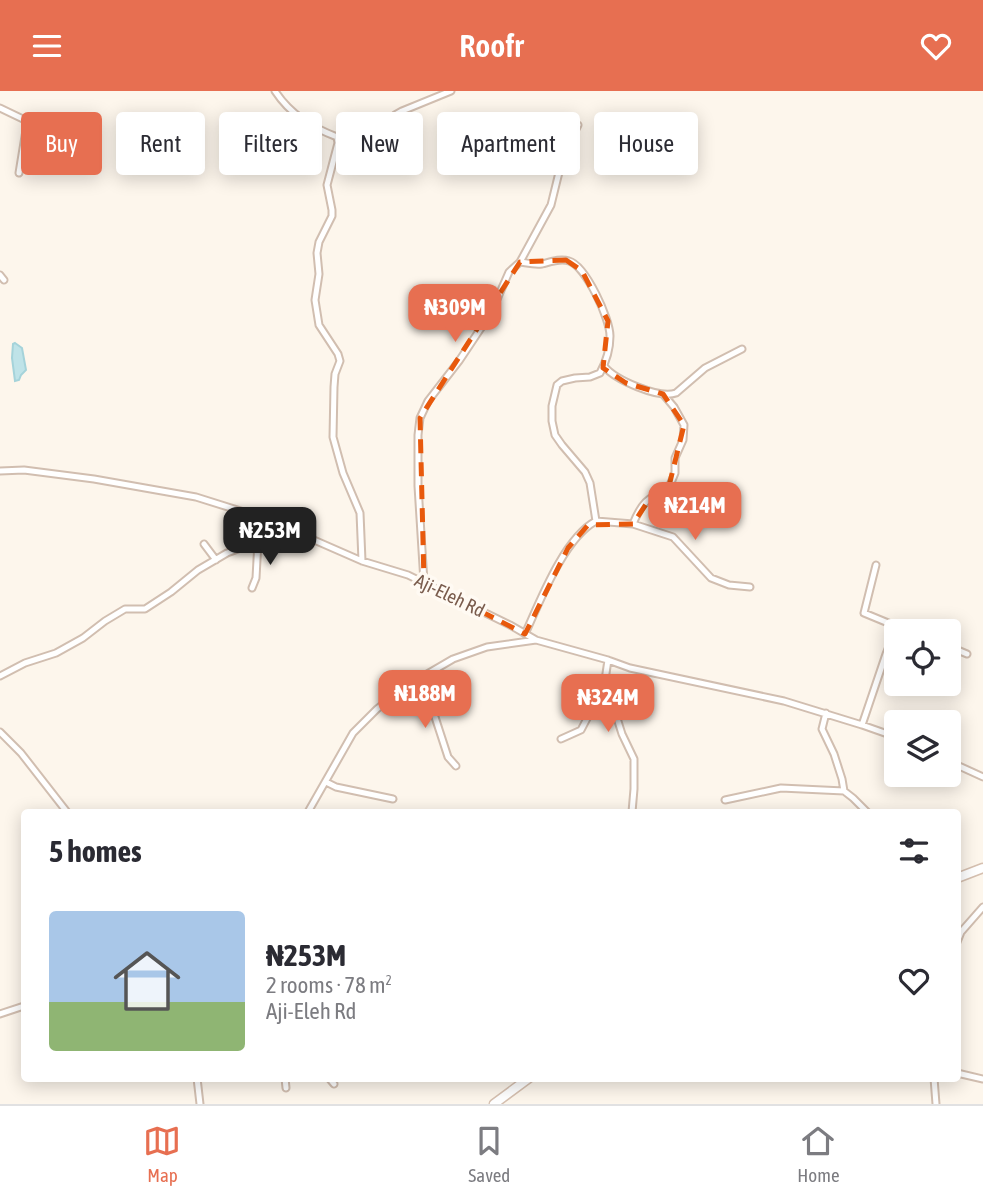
<!DOCTYPE html>
<meta charset="utf-8">
<style>
:root{--surface:#fff;--page:#f7f7f7;--text:#2b2b33;--muted:#7c7c81;--line:#e1e1e2;--accent:#e76f51}
body{margin:0;font-family:"Asap Condensed",sans-serif;background:var(--page);color:var(--text);height:100vh;display:flex;flex-direction:column;font-size:26px;white-space:nowrap}
*{box-sizing:border-box;margin:0}
p{font-size:23px;color:var(--muted)}
.icon{flex:none;width:38px;height:38px;fill:none;stroke:currentColor;stroke-width:2;stroke-linecap:round;stroke-linejoin:round}
.map{position:relative;flex:1;overflow:hidden}
.drawer{position:absolute;left:21px;top:718px;width:940px;height:273px;display:flex;flex-direction:column;background:var(--surface);border-radius:7px;box-shadow:0 4px 18px #0003}
.drawer>*{flex:none}
.guide{position:absolute;left:21px;top:21px;width:942px;height:63px;display:flex;gap:14px}
.tools{position:absolute;left:884px;top:528px;display:grid;gap:14px}
.tools a{display:grid;place-items:center;width:77px;height:77px;border-radius:7px;background:var(--surface);box-shadow:0 4px 18px #0003;font-size:35px}
.price{position:absolute;translate:-50% -60px;padding:0 16px;border-radius:14px;background:var(--accent);color:#fff;font-size:23px;line-height:46px;filter:drop-shadow(0 2px 4px #0008)}
.price::after{content:'';position:absolute;left:50%;top:42px;width:21px;height:16px;margin-left:-10px;background:inherit;clip-path:polygon(0 0,100% 0,50% 100%)}
.price.active{background:#222;color:#fff}
ul{padding:0;list-style:none}
li{display:flex;align-items:center;gap:21px;height:175px;padding:0 28px}
li span{display:grid;place-items:center;flex:none;width:196px;height:140px;border-radius:7px;color:#555}
li>.icon{margin-inline-start:auto}
span .icon{width:84px;height:84px;fill:#fffc;stroke-width:1}
li b{font-size:30px}
h2{display:flex;justify-content:space-between;align-items:center;height:84px;padding:0 28px;font-size:30px}
.chip{padding:0 24px;border-radius:7px;background:var(--surface);box-shadow:0 4px 18px #0003;font-size:24px;line-height:63px}
.chip.active{background:var(--accent);color:#fff}
header{display:flex;justify-content:space-between;align-items:center;height:91px;padding:0 28px;background:var(--accent);color:#fff;font-size:32px;font-weight:600}
.menu{display:flex;justify-content:space-around;align-items:center;height:98px;border-top:2px solid var(--line);background:var(--surface);font-size:19px;color:var(--muted)}
.menu a{display:grid;justify-items:center;gap:4px}
.menu .active{color:var(--accent)}
.map>svg:first-child{display:block}
.water{fill:#bfe3e8;stroke:#a5d3da;stroke-width:2}
.lines{fill:none;stroke-linecap:round;stroke-linejoin:round}
.street-casing{stroke:#d1beb0;stroke-width:9}
.secondary-casing{stroke:#d6c0b0;stroke-width:11}
.street{stroke:#fff;stroke-width:5}
.secondary{stroke:#fff;stroke-width:8}
.marked{fill:none;stroke:#e8590c;stroke-width:5;stroke-dasharray:14 9;stroke-linejoin:round}
.labels{text-anchor:middle;dominant-baseline:central;stroke-width:7;stroke-linejoin:round;paint-order:stroke}
.street-label{font-size:19px;fill:#7a5c4d;stroke:#fffaf3}
</style>
<header><svg class="icon" aria-label="menu" viewBox="0 0 24 24"><path d="M4 6h16M4 12h16M4 18h16"/></svg>Roofr<svg class="icon" aria-label="heart" viewBox="0 0 24 24"><path d="M12 20l-8-8c-3-5 5-10 8-4 3-6 11-1 8 4z"/></svg></header>
<div class="map">
<svg width="983" height="1013" viewBox="0 0 983 1013">
<rect width="100%" height="100%" fill="#fdf6ec"/>
<path class="water" d="M15,252L22,257L26,279L21,284L19,289L15,290L12,267L13,253Z"/>
<g class="lines">
<defs>
<path id="street" d="M275,0C290,23 311,36 337,46L338,52L327,94L332,119V125L319,151L317,162L319,183L315,209L319,234L338,263L340,270L335,283L334,296L333,346L343,382L360,422L362,470
M0,17L25,29L27,33L19,82
M337,46L351,52L373,51L395,24L402,20L451,0
M520,171C527,172 534,174 542,173C550,171 560,167 569,170C586,175 610,228 610,245C610,257 606,271 600,282L590,286L575,287L562,290L557,294L552,315V330L555,344L562,354L585,381L590,392L596,430C564,447 540,510 525,543
M0,184L4,189
M604,275C615,289 659,308 676,302L705,277L742,258
M0,380L24,379L94,388L196,406L266,428L362,470L408,484L510,534L536,549L608,569L630,577L784,610L862,634L896,646
M596,430L633,433C641,413 647,406 668,399L675,382V367L683,349L684,334L674,316L663,303
M633,433L673,446L711,487L729,494L750,496
M204,453L216,469
M876,474L864,522L910,541
M424,491L418,395V344L420,327L428,310L459,270L491,222L509,181L520,171L551,114L563,65L578,34
M252,497L256,487L258,450
M948,555L967,563
M608,569L605,589L622,643L634,668V698L632,721
M0,585L25,572L56,562L83,547L105,530L125,518H145L171,501L198,479L227,462L254,452L285,437
M422,586L448,666L456,675
M826,622L822,638L834,663L842,688L844,700L853,707L867,721
M862,634L886,563L897,536
M0,641L21,662L67,721
M561,648L581,639L606,591
M948,670L983,686
M326,691L336,696L393,708
M725,709L781,697L844,700
M308,721L353,642L377,618L405,596L453,568L487,556L536,549
M957,851L961,841L983,816
M0,923L24,915
M957,982L983,988
M197,987L200,1013
M285,987L286,997
M329,987L334,993
M934,987L936,1013"/>
<path id="secondary" d="M957,787L983,777
M494,1013L529,987"/>
</defs>
<use href="#street" class="street-casing"/>
<use href="#secondary" class="secondary-casing"/>
<use href="#street" class="street"/>
<use href="#secondary" class="secondary"/>
</g>
<path class="marked" d="M566,169L582,180L608,230L603,277L626,292L663,303L684,334L668,399L652,404L633,433L588,434L568,457L525,543L424,491L420,327L520,171Z"/>
<g class="labels">
<g class="street-label">
<text transform="translate(450 504) rotate(26)">Aji-Eleh Rd</text>
</g>
</g>
</svg>
<div class="tools">
<a><svg class="icon" aria-label="locate" viewBox="0 0 24 24"><circle cx="12" cy="12" r="6"/><path d="M12 2v4M12 18v4M2 12h4M18 12h4"/></svg></a>
<a><svg class="icon" aria-label="layers" viewBox="0 0 24 24"><path d="M12 4l9 5-9 5-9-5zM3 14l9 5 9-5"/></svg></a>
</div>
<b class="price" style="left:455px;top:253px">₦309M</b>
<b class="price" style="left:695px;top:451px">₦214M</b>
<b class="price active" style="left:270px;top:476px">₦253M</b>
<b class="price" style="left:425px;top:639px">₦188M</b>
<b class="price" style="left:608px;top:643px">₦324M</b>
<div class="guide">
<a class="chip active">Buy</a>
<a class="chip">Rent</a>
<a class="chip">Filters</a>
<a class="chip">New</a>
<a class="chip">Apartment</a>
<a class="chip">House</a>
</div>
<section class="drawer">
<h2>5 homes<svg class="icon" aria-label="filters" viewBox="0 0 24 24"><path d="M4 7h16M4 17h16"/><circle cx="9" cy="7" r="2"/><circle cx="15" cy="17" r="2"/></svg></h2>
<ul>
<li><span style="background:linear-gradient(#a9c7e8 65%,#8fb573 0)"><svg class="icon" aria-label="home" viewBox="0 0 24 24"><path d="M3 11l9-7 9 7M6 9v11h12V9"/></svg></span><div><b>₦253M</b><p>2 rooms · 78 m²</p><p>Aji-Eleh Rd</p></div><svg class="icon" aria-label="heart" viewBox="0 0 24 24"><path d="M12 20l-8-8c-3-5 5-10 8-4 3-6 11-1 8 4z"/></svg></li>
</ul>
</section>
</div>
<nav class="menu">
<a class="active"><svg class="icon" aria-label="map" viewBox="0 0 24 24"><path d="M3 6l6-2 6 2 6-2v14l-6 2-6-2-6 2zM9 4v14M15 6v14"/></svg>Map</a>
<a><svg class="icon" aria-label="saved" viewBox="0 0 24 24"><path d="M7 4h10v16l-5-4-5 4z"/></svg>Saved</a>
<a><svg class="icon" aria-label="home" viewBox="0 0 24 24"><path d="M3 11l9-7 9 7M6 9v11h12V9"/></svg>Home</a>
</nav>
